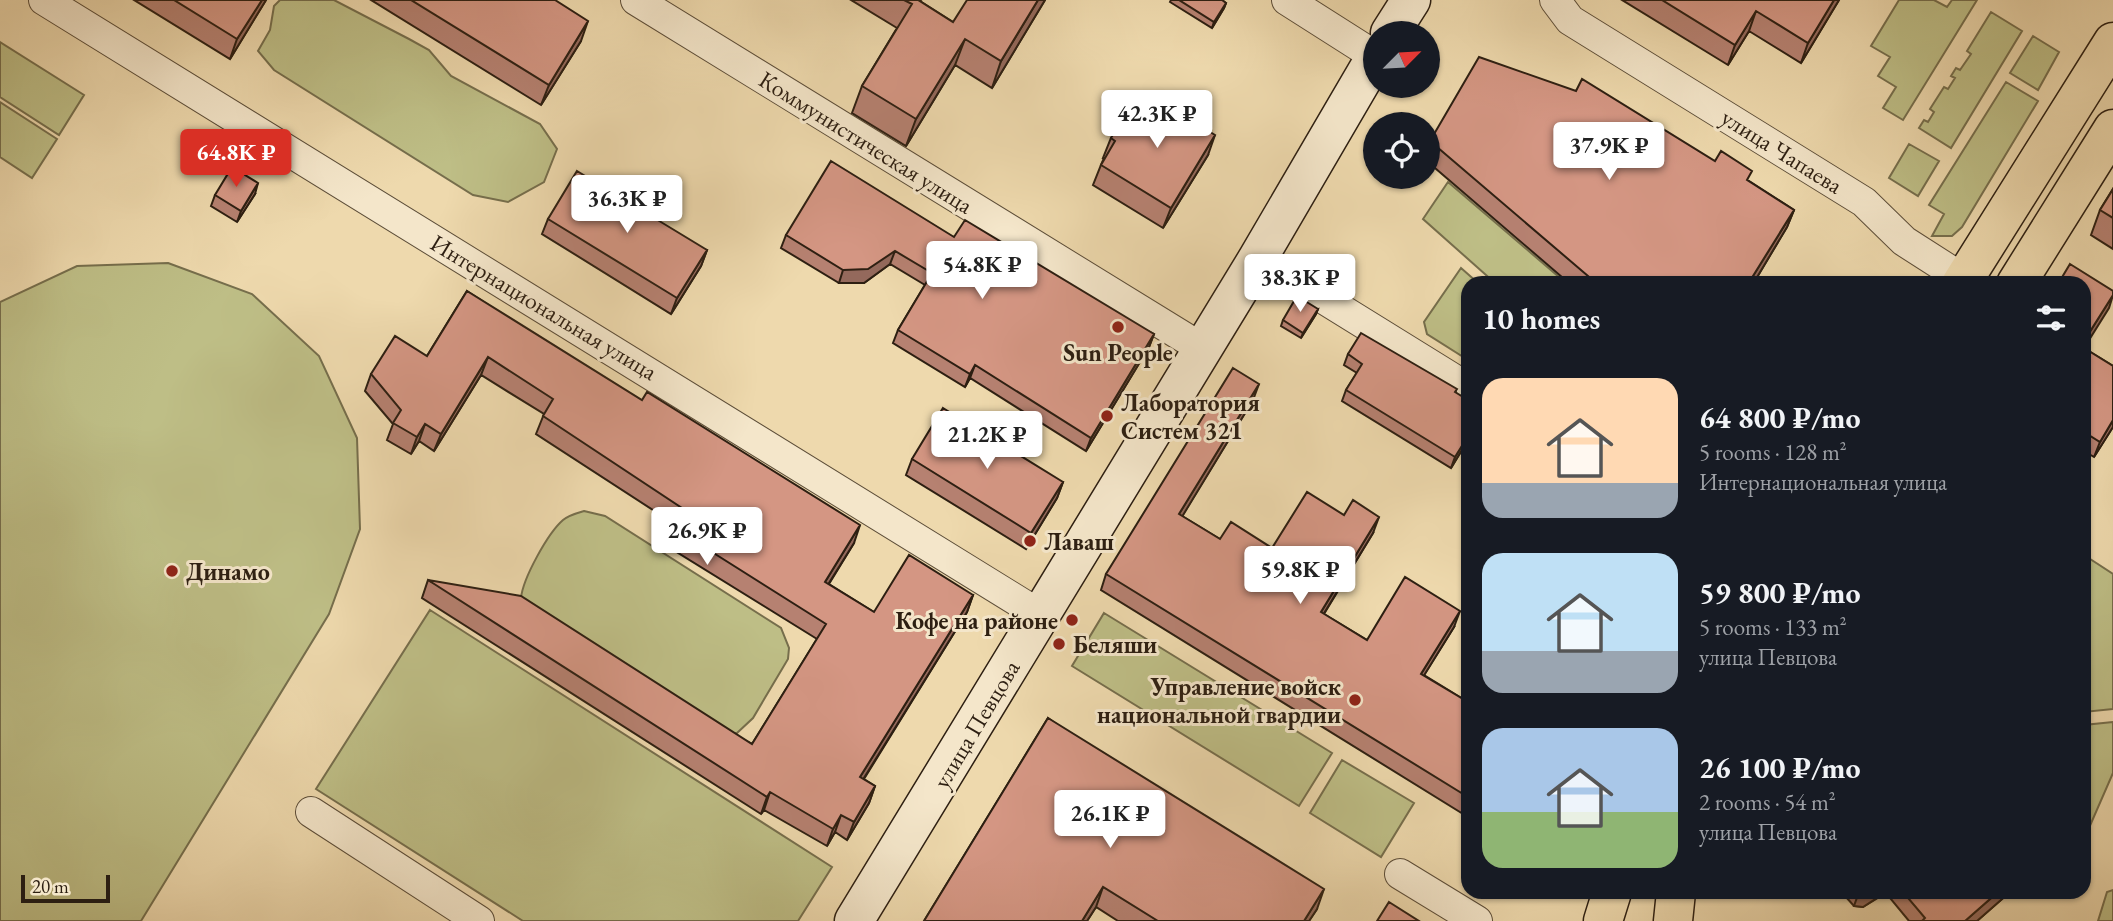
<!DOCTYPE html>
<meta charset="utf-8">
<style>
:root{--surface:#171b24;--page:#242831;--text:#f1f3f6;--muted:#9ea1a6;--accent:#d93025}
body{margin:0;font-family:"EB Garamond",serif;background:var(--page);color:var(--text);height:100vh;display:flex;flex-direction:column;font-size:26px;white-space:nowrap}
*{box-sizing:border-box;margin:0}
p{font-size:23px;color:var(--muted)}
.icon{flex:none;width:38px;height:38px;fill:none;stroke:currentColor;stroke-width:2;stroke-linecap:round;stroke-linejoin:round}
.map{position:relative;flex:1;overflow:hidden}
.sheet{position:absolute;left:1461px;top:276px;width:630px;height:623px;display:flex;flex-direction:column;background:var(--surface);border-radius:21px;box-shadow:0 2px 5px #0004}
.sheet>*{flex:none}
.needle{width:46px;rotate:66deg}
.tools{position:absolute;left:1363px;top:21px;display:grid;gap:14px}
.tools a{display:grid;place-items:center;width:77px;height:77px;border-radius:50%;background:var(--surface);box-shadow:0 2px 5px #0004;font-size:35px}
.scale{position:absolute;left:21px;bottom:18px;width:89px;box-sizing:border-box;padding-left:7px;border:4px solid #2d1f12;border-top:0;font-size:19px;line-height:24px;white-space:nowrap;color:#2d1f12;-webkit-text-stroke:5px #f4e6ca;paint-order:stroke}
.price{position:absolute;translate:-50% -60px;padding:0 16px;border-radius:7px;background:#fff;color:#222;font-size:23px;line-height:46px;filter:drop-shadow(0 2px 4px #0008)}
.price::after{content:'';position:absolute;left:50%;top:42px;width:21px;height:16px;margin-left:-10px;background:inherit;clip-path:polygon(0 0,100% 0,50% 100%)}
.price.on{background:var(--accent);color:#fff}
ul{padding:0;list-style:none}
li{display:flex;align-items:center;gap:21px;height:175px;padding:0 21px}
li span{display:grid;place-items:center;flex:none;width:196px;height:140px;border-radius:21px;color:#555}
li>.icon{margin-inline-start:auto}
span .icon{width:84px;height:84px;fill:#fffc;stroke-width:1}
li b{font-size:30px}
h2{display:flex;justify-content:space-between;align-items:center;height:84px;padding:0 21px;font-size:30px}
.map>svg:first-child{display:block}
.green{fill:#bebe86;stroke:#766e4c;stroke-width:2}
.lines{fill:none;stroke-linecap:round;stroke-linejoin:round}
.street-casing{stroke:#5d4e39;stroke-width:32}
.secondary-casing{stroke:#2d1f12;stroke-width:41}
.primary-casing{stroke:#2d1f12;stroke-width:41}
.street{stroke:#f4e6ca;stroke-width:30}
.secondary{stroke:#f4e6ca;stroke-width:38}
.primary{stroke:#eed9ad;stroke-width:38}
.wall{fill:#b68171;stroke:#2d1f12;stroke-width:2}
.shaded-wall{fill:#94695c;stroke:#2d1f12;stroke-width:2}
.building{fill:#d49683;stroke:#2d1f12;stroke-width:2}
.poi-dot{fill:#8f2418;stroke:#f4e6ca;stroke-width:2.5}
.labels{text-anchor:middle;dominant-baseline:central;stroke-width:6;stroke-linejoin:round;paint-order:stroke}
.street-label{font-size:24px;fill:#2d1f12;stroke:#f4e6ca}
.poi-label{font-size:24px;font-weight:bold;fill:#2d1f12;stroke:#f4e6ca;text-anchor:start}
</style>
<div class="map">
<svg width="2113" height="921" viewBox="0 0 2113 921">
<rect width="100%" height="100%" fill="#eed9ad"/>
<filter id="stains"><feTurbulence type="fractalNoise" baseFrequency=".00286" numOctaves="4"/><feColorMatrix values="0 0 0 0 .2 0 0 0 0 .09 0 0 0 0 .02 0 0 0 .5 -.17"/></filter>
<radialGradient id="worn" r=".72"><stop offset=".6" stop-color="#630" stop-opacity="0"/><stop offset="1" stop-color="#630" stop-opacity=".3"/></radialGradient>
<path class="green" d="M280,0H334L409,39L429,50L451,76L540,124L557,149L544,182L508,202L473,195L274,70L258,51L270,30L274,6Z
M1899,0H1934L1947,7L1952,0H1977L1903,120L1883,108L1896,87L1878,76L1890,57L1871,46Z
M1991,12L2022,31L1951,148L1919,128L1924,120L1928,122L1934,112L1930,109L1944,87L1948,89L1955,78L1951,76L1956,68L1960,70L1971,54L1967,51Z
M2033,36L2059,52L2038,90L2010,73Z
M0,42L84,95L59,135L0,97Z
M2006,82L2038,101L1962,227L1952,236H1932L1944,214L1929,205Z
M0,102L57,139L32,178L0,157Z
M1909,144L1939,161L1918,196L1889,178Z
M1448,182L1566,283H1495L1423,219Z
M168,263L252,294L319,356L357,438L360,529L329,614L141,921H0V302L77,266Z
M1461,268L1478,283L1468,284V360L1427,334L1424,322Z
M584,511L605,516L781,628L789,648L788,659L753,718L737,733L726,735L521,598C523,578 548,533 563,520C569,515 577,513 584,511Z
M2084,555L2113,574V709L2084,712Z
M430,610L832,867L798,921H523L316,789Z
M1104,613L1332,753L1299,806L1072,666Z
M2113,722V773L2089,828L2084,823V725Z
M1342,760L1414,803L1381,857L1310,813Z
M2113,890V921H2098L2107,892Z"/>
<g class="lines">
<defs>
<path id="street" d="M44,0L1042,616
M636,0L1203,349
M1287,0L1375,56
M1555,0L1570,20L1864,202L1904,241L1971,284
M1258,258L1468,388
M311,812L479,921
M1400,874L1477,921"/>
<path id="secondary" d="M1390,33L1411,0
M854,921L1258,258L1376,56"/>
<path id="primary" d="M1961,284L2113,42
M2016,284L2113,129
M1603,921L1612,892
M1673,921L1676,892"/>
</defs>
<use href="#street" class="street-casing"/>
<use href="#secondary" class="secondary-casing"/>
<use href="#primary" class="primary-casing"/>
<use href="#street" class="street"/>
<use href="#secondary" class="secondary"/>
<use href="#primary" class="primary"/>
</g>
<path class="wall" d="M134,0H266L230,59Z
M371,0H555L581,41L541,105Z
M851,0H921L920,1L953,22L1045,0L992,88L955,65L906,146L852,113L862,86L897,28Z
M1171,0H1222L1226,3L1224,8L1212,28L1170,2Z
M1622,0H1839L1801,63L1749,31L1728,65Z
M1111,138L1208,155L1163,228L1093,185L1101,165L1104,158H1103Z
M1430,141L1749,181L1794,210L1787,227L1753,284H1570L1428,162V146Z
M2113,189V249L2091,235L2100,210Z
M255,194L237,222L211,206L215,195Z
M548,219L707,250L701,266L671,314L542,234Z
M786,235L954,237L1154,334L1149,347L1086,451L970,378L965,387L893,343L898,330L925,285L890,264L864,283H839L781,248Z
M467,291L854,543L829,584L874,612L973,595L967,612L864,779L875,786L869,803L847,840L835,832L827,846L764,810L761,814L422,598L428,580L752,744L817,639L667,546L676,525L536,434L544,414L481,375L434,451L419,441L411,454L387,440L393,424L365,391L371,374L427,356Z
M1318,309L1316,314L1301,338L1281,326L1283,320Z
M2084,348L2113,366V427L2094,457L2084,451Z
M1348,354L1456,392L1468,440L1451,468L1342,401L1346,390L1357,373L1344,365Z
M1253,400L1182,516L1220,539L1272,548L1373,533L1324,614L1367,640L1454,627L1424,675L1468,702V817L1101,590L1106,574Z
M912,459L1063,482L1057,498L1026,549L906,475Z
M1048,718L1317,909L1309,921H1118L1096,907L1087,921H924Z
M1846,892H2010L1977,921H1909L1886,893L1863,907L1854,906L1846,897Z"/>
<path class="shaded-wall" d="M262,0H266L230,59L237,39Z
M1038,0H1045L992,88L1001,61Z
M1834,0H1839L1801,63L1808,43Z
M1226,3L1224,8L1212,28L1214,22Z
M1756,11L1749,31L1728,65L1735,45Z
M588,21L581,41L541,105L549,85Z
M965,39L955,65L906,146L916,119Z
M1215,135L1208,155L1163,228L1171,208Z
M258,183L255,194L237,222L241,211Z
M1794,210L1787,227L1753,284H1748Z
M707,250L701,266L671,314L677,298Z
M895,251L890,264L864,283H839L843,270Z
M2113,295L2109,308L2084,348V341Z
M1318,309L1316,314L1301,338L1303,333Z
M1154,334L1149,347L1086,451L1091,438Z
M488,357L481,375L434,451L441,434Z
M975,365L970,378L965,387L970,374Z
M1259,384L1253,400L1174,530L1179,514Z
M2113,420V427L2094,457L2100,442Z
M425,424L419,441L411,454L417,437Z
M1468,436V440L1451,468L1455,457Z
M1063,482L1057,498L1026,549L1031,533Z
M1379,517L1373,533L1315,628L1321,612Z
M860,525L854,543L819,599L825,582Z
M973,595L967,612L854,794L860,777Z
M1460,611L1454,627L1415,690L1421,674Z
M875,786L869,803L847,840L854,822Z
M770,792L764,810L761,814L767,797Z
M841,815L835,832L827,846L833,829Z
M1103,887L1096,907L1087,921H1082Z
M1324,889L1317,909L1309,921H1304Z
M1859,892H1886L1863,907L1854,906Z
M1998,892H2010L1977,921H1965Z"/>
<path class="building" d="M174,0H262L237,39Z
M411,0H555L588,21L549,85Z
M904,0H918L953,22L967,0H1038L1001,61L965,39L916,119L862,86L912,4Z
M1179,0H1222L1226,3L1214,22Z
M1662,0H1834L1808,43L1756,11L1735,45Z
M1479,57L1576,91L1582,79L1715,161L1721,151L1752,171L1747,180L1794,210L1748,284H1594L1595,282L1430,141Z
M1145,92L1215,135L1171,208L1101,165L1115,141L1111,138L1126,113L1131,116Z
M831,161L954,237L965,220L1154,334L1091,438L975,365L970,374L898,330L932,273L895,251L868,269L843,270L786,235Z
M232,167L258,183L241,211L215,195Z
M577,171L707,250L677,298L548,219Z
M2113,189V218L2100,210Z
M2070,264L2113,291V295L2084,341V284H2058Z
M467,291L642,400L647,392L860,525L825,582L874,612L909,555L973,595L860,777L875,786L854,822L841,815L833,829L770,792L767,797L428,580L521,596L752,744L826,624L674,528L685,510L543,416L553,399L488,357L441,434L425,424L417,437L393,423L401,410L371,374L395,336L427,356Z
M1297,296L1318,309L1303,333L1283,320Z
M1361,333L1457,389L1455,392L1468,400V436L1455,457L1346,390L1362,364L1348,354Z
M2084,348L2113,366V420L2100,442L2084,432Z
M1233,368L1259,384L1179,514L1220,539L1231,522L1272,548L1307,492L1344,515L1353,500L1379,517L1321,612L1367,640L1405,577L1460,611L1421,674L1468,702V797L1106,574Z
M943,408L1063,482L1031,533L912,459Z
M1048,718L1324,889L1304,921H1158L1103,887L1082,921H924Z
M1903,892H1998L1965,921H1922L1925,918Z
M1389,902L1419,921H1377Z"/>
<g class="poi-dot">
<circle cx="1118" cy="327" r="7"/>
<circle cx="1107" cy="416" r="7"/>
<circle cx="1030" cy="541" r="7"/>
<circle cx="172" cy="571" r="7"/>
<circle cx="1072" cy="620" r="7"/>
<circle cx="1059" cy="644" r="7"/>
<circle cx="1355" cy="700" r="7"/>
</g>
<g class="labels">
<g class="street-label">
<text transform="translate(866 142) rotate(32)">Коммунистическая улица</text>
<text transform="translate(1782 151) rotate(32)">улица Чапаева</text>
<text transform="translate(544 307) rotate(31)">Интернациональная улица</text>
<text transform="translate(976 724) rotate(-59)">улица Певцова</text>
</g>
<g class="poi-label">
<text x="1118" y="352" text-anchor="middle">Sun People</text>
<text x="1121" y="402">Лаборатория<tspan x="1121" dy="28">Систем 321</tspan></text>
<text x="1044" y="541">Лаваш</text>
<text x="186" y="571">Динамо</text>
<text x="1058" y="620" text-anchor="end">Кофе на районе</text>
<text x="1073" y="644">Беляши</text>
<text x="1341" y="686" text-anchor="end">Управление войск<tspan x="1341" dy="28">национальной гвардии</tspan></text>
</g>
</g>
<rect width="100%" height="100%" filter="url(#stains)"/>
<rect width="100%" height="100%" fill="url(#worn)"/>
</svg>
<div class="tools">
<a><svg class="needle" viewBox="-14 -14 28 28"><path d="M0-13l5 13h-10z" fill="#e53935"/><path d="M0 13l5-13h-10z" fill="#9ea1a6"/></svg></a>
<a><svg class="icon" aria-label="locate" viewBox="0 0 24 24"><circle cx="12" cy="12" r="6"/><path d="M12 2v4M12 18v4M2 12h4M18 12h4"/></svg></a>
</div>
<div class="scale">20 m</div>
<b class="price" style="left:1157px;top:150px">42.3K ₽</b>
<b class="price" style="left:1609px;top:182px">37.9K ₽</b>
<b class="price on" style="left:236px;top:189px">64.8K ₽</b>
<b class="price" style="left:627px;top:235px">36.3K ₽</b>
<b class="price" style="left:982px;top:301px">54.8K ₽</b>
<b class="price" style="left:1300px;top:314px">38.3K ₽</b>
<b class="price" style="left:987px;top:471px">21.2K ₽</b>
<b class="price" style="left:707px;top:567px">26.9K ₽</b>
<b class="price" style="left:1300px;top:606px">59.8K ₽</b>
<b class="price" style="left:1110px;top:850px">26.1K ₽</b>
<section class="sheet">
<h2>10 homes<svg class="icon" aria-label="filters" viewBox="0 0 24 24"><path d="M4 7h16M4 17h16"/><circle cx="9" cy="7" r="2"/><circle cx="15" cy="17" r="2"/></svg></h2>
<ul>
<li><span style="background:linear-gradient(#ffd9b3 75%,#9aa5b1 0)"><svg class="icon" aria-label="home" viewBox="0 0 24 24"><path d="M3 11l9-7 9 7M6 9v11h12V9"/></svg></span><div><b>64 800 ₽/mo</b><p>5 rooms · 128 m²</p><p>Интернациональная улица</p></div></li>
<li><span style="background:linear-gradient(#bfe0f5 70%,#9aa5b1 0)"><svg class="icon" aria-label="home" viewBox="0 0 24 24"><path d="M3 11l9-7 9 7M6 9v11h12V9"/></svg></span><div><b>59 800 ₽/mo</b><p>5 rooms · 133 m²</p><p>улица Певцова</p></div></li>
<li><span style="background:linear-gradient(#a9c7e8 60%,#8fb573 0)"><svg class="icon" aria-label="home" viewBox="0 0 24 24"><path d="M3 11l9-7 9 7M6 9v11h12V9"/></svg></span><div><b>26 100 ₽/mo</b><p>2 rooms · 54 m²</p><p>улица Певцова</p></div></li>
</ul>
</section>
</div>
